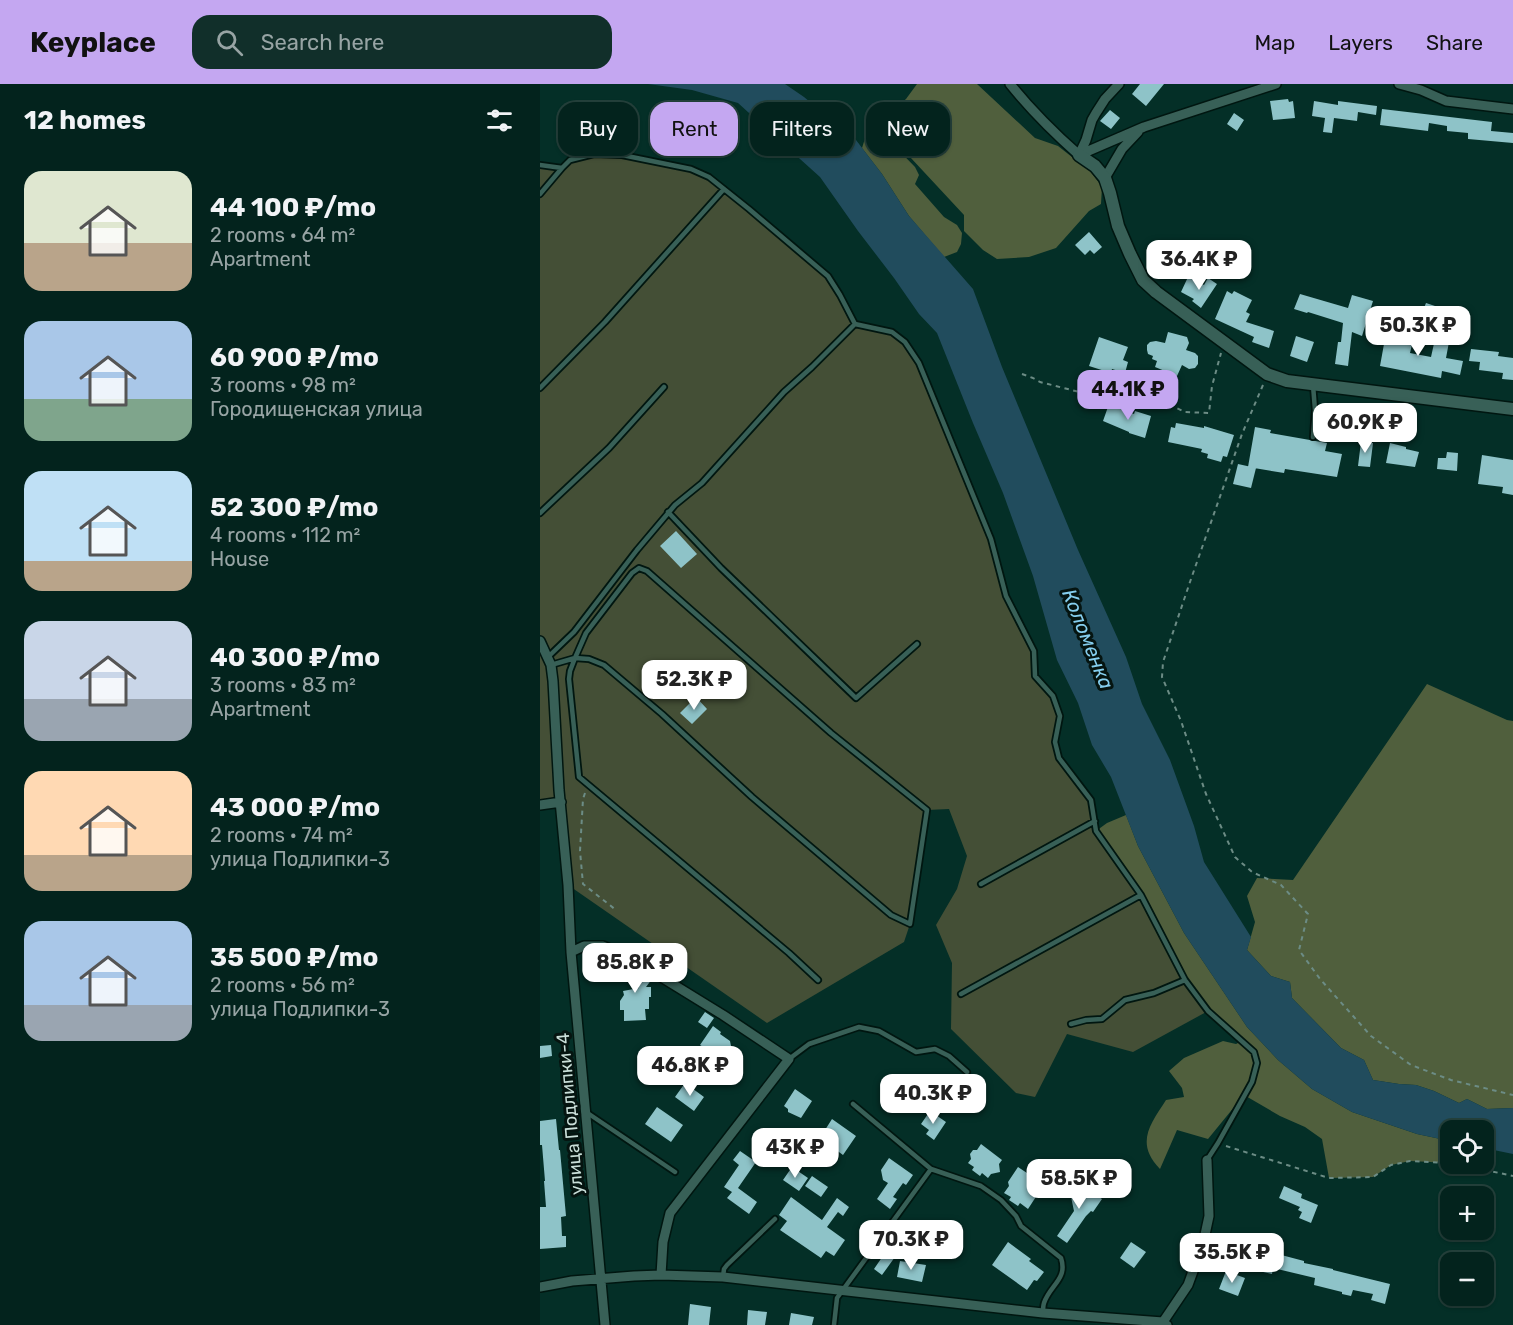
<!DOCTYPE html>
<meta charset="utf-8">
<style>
:root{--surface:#03231d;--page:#112f2a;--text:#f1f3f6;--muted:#97a4a4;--line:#24403b;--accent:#c4a7f1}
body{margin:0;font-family:Rubik,sans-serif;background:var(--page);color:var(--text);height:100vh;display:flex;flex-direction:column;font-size:22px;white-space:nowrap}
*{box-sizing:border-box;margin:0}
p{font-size:20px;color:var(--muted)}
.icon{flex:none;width:33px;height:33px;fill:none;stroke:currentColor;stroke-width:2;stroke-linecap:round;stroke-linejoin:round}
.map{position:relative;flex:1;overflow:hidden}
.details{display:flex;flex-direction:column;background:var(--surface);width:540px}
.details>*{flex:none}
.guide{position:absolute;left:18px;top:18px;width:570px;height:54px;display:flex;gap:12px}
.fabs{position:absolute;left:900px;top:1036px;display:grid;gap:12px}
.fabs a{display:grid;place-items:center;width:54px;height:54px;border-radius:12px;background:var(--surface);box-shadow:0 2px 4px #0004,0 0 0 2px var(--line);font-size:30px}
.price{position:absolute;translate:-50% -51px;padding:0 14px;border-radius:12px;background:#fff;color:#222;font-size:20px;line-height:39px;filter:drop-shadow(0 2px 3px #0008)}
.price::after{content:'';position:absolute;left:50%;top:36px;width:18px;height:14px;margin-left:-9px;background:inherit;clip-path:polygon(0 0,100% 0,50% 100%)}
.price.selected{background:var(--accent);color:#111}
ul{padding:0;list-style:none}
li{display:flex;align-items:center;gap:18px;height:150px;padding:0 24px}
li span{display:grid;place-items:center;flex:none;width:168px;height:120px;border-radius:18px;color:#555}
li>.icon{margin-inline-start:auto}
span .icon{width:72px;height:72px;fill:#fffc;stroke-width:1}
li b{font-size:26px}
h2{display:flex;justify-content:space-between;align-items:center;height:72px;padding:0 24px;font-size:26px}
.tag{padding:0 21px;border-radius:18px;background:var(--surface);box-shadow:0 2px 4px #0004,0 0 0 2px var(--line);font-size:21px;line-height:54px}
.tag.selected{background:var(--accent);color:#111}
header{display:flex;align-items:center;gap:36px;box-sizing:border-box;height:84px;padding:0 30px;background:var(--accent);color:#111}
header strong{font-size:28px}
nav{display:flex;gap:33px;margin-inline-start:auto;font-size:21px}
.search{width:420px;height:54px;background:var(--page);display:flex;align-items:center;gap:15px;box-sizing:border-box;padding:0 21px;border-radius:18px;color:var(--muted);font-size:22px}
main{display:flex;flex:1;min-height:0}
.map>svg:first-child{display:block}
.green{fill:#444f36}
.forest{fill:#505f3d}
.water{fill:#214c5d}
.building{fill:#8ec3c8}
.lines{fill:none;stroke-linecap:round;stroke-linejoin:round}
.lane-casing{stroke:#001610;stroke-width:8}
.street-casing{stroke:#001610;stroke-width:12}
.secondary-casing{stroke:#001610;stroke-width:15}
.path{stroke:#6c8c85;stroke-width:2;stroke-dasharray:4.5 4.5;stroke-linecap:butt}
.lane{stroke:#386057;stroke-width:4.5}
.street{stroke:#386057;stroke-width:9}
.secondary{stroke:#386057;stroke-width:12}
.labels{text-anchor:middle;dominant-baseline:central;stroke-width:6;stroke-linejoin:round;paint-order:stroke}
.street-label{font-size:18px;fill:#cadfd9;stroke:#051410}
.water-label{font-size:20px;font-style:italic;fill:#85ceee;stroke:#051410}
</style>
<header>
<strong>Keyplace</strong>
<div class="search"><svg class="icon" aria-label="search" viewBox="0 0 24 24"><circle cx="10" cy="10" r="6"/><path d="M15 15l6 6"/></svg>Search here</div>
<nav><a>Map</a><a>Layers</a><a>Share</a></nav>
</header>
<main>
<section class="details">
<h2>12 homes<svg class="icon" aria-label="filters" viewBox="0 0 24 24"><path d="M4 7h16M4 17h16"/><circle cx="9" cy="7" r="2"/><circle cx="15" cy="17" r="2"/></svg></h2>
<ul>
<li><span style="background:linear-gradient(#dfe7d0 60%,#b9a48a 0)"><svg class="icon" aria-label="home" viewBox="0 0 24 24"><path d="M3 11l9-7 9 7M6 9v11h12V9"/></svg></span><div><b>44 100 ₽/mo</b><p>2 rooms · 64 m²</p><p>Apartment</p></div></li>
<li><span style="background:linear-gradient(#a9c7e8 65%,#7fa58c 0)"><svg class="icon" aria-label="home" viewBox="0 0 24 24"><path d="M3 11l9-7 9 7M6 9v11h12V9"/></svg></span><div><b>60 900 ₽/mo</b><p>3 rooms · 98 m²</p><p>Городищенская улица</p></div></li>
<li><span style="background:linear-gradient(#bfe0f5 75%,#b9a48a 0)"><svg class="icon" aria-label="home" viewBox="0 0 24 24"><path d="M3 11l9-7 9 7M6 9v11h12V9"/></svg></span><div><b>52 300 ₽/mo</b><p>4 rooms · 112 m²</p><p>House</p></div></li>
<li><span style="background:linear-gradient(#c9d6e8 65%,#9aa5b1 0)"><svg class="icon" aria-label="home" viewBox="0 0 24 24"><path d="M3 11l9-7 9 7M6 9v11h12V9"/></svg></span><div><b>40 300 ₽/mo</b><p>3 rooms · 83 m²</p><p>Apartment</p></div></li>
<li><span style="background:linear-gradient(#ffd9b3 70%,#b9a48a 0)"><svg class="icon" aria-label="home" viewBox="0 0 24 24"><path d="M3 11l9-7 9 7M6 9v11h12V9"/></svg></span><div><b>43 000 ₽/mo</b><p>2 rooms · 74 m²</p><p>улица Подлипки-3</p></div></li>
<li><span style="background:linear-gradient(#a9c7e8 70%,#9aa5b1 0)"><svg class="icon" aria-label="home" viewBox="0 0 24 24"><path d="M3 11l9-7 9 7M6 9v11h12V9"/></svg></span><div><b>35 500 ₽/mo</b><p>2 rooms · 56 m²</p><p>улица Подлипки-3</p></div></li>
</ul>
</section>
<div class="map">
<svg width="973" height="1241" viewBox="0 0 973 1241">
<rect width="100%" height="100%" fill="#042f27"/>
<path class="green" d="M54,70C92,72 133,77 169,93L288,192L315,240L352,248L365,258L379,279L451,455L466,512L494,567L495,592L513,612L520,632L515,658L519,674L551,716L556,747L601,811L668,927L593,968L527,950L495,1013L476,1009L411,945L412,879L396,841L417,805L427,772L409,725L387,726L370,840L364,858L227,939L28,801L21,718L0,721V81L22,84L30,76Z"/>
<path class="forest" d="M377,0H437L495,54L518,62L551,88L562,103L561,120L549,127L516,164L489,173L457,175L443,166L424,147V131L357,59L346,39L351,27L366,15Z
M339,46L375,83L379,91L375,100L404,133L417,141L422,149L421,160L417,168L404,173L369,132L342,90L322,64L327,48Z
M887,600L967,636L973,637V1024L947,1025L927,1015L919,1019L894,1007L876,1001L859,1000L833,996L824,976L801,964L752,914L750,898L731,892L707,866L715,838L707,812L717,794L753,796Z
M586,731L598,762L644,849L707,943L738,976L772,1005L812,1028L877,1050L910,1057V1079L870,1077L851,1081L833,1093L789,1094L782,1055L765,1043L740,1032L704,1011L668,1055L637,1046L620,1085C595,1059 610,1041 626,1016L644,1013L642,1004L629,987L644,974L683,957L696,960L702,957L668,927L645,896L601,811L556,747L567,739Z"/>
<path class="water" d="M108,0H245L264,13L316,56L342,90L369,132L433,205L462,283L538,466L586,573L602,620L630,676L654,742L664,778L711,853L707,866L731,892L750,898L752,914L801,964L824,976L833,996L859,1000L876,1001L894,1007L919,1019L927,1015L947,1025L973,1024V1070L944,1064V1047H910V1057L877,1050L812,1028L772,1005L738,976L707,943L644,849L598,762L571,693L552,661L538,619L517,576L493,492L463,409L433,339L397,249L379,230L354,194L318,147L280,93L198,19L152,6Z"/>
<path class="building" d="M600,0H624L606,22L592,10Z
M748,15L749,18L753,17L755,34L733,36L730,17Z
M774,17L798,21V17L837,22L836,31L818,28L817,37L794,34L792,49L783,48L785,34L772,32Z
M842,25L952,38L951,47L973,49V59L928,55V49L907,47V42L889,39L888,47L840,41Z
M570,26L580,34L571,45L560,37Z
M694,29L704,36L697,47L687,40Z
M549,148L562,163L554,170L550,166L545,171L535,161Z
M626,169L636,175L629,188L619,183Z
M648,193L664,201L668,194L677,200L661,224L652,217L654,215L641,208Z
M687,207L692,210L694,207L712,216L706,228L710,230L706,238L734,247L729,264L712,258L714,253L675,235Z
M760,210L808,224L812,211L833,217L822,252L812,248L808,282L795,280L798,258H801L803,239L768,228L767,229L754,225Z
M886,219L898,223L896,229L898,230L893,244L878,239Z
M628,248L647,253L649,259L646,266L655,269L658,272V280L655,284L649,285L642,281L637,292L615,283L617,277L612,275L613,272L608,270L607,266V261L610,258L616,257L625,259Z
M846,249L859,251L860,249L874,252L870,269L891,273L895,255L909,258L906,274L923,277L920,291L902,287L901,294L840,282Z
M756,252L774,258L767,278L750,272Z
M559,253L588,263L583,276L588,278L585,289L572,285L571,289L549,282Z
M931,265L959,268L958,272L973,274V296L962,295L963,289L939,286L940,278L929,277Z
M569,320L594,330L595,327L611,332L605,354L589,349V348L563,337Z
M636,339L664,344V342L694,351L687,373L683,372L681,378L667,374L668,370L661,368L662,365L628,358L631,343L635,344Z
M715,343L731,346L730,349L787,359L785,367L802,370L797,393L745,385L744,389L708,383Z
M821,358L833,359L830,383L818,382Z
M850,359L866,363V365L879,368L875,383L846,379Z
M907,368L918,369L917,387L897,385L898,374H906Z
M942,371L973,376V411L962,409L963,403L938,400Z
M698,380L716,384L711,404L693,400Z
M136,447L157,470L141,484L120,462Z
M156,613L167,625L152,640L140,629Z
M82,878L112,895L106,903H111V913H109V925H105L106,936L84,937V926H80V917L84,911L83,907L99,904L76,888Z
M165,928L174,934L167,944L158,938Z
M173,942L181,948L180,950L190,957L191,962L180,977L174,973L172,977L164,972L168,966L160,961Z
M11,961L12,972L0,974V962Z
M145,999L164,1013L154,1027L135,1013Z
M255,1005L272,1017L261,1034L248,1028V1025L244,1022Z
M117,1023L143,1041L131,1058L105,1040Z
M390,1027L406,1038L394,1056L386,1050L389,1046L381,1040Z
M16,1035L19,1066H20L26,1132L21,1133L22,1152H26V1163L0,1165V1123H6L4,1097H5L2,1061H0V1037Z
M292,1035L316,1052L303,1071L288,1060L285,1046Z
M441,1060L462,1076L459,1080L460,1088L451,1090L448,1094L442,1089L440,1092L432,1086L434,1083L428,1079L431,1075L430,1070L433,1066H437Z
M200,1067L216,1078L198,1104L217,1118L209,1130L187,1114L192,1108L184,1103L199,1081L193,1076Z
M349,1074L373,1091L366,1101L363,1099L353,1113L357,1115L350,1125L337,1115L348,1099L343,1096L341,1086Z
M252,1083L268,1094L259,1107L243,1096Z
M478,1083L496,1095L495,1097L500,1101L498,1103L501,1105L488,1125L480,1119L478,1122L469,1116L471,1113L464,1109L469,1102L468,1098Z
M272,1092L288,1103L281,1113L265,1102Z
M537,1098L562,1115L553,1128L551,1127L546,1132L527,1159L517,1152L534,1127L530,1108Z
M744,1102L762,1110L761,1114L778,1121L771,1139L759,1134L762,1128L758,1126L760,1123L739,1114Z
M251,1113L282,1136L297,1114L309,1123L303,1132L298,1128L287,1143L305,1156L294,1172L286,1167L281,1174L240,1146L247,1137L239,1131Z
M468,1158L491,1175L489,1177L504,1188L497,1197L494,1196L487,1206L452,1181Z
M591,1158L606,1168L594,1184L580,1174Z
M351,1160L360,1166L342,1191L334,1185Z
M715,1164L764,1177V1179L793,1185V1186L850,1200L845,1220L831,1216L833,1210L813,1206L811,1212L802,1210V1208L774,1201L775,1194L733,1184L732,1190L710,1185Z
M360,1177L386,1181L382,1198L357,1193Z
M686,1187L705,1194L698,1212L679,1205Z
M150,1220L171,1223L169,1241H148Z
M208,1226L227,1228L225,1241H207Z
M251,1229L274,1233L272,1241H249Z"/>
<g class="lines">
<defs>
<path id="lane" d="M0,81L22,84L30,76L54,70L82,71L151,85L169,93L209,125L288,192L300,211L315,240L352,248L365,258L379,279L451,455L466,512L494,567L495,592L513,612L520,632L515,658L519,674L551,716L556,747L601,811L645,896L668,927L714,968L717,979L712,998L678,1059L667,1076
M0,110L22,84
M0,304L65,238L184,105
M773,353L775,326L773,301
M128,428L181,484L316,614L377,560
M0,429L69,364L124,303
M8,573L34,548L97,466L135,421L162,399L244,308L272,283L315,240
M11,581L35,574L46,549L92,489L99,484L107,487L291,649L387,726L370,840L351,831L212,713L122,630L64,581L49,575L35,574L30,587L29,595L39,693L249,869L278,896
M441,800L555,737
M421,910L601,811
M531,940L546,936L562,935L585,916L614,909L645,896
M249,975L269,960L319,943L339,947L376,968L395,965L409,972L427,988
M313,1020L391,1085L441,1102L461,1116L476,1132L481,1142L521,1174C528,1195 510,1201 504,1219C503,1222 503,1225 503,1229
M46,1028L135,1088
M183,1193L184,1185L187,1181L235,1135
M294,1241L297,1214L391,1085"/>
<path id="street" d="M470,0C491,26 514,49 539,71
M859,0L881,6L906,17L973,25
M539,71L604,43L736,0
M539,71L546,56L552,36L556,29L565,15L579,0
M565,94L582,65L598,48
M0,557L11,581L13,597L19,706L28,801L31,868L65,1241
M0,721L21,718
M31,868L44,862H63L92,875L183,931L249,975L130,1129L123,1158L121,1191
M0,1203L32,1197L94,1192L121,1191L183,1193L503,1229L623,1238L627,1241
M623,1238L648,1201L663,1160L669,1132L667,1076"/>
<path id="secondary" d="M539,71L555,82L565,94L570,109L578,142L590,170L603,196L616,208L727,290L747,297L973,325"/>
</defs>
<use href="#lane" class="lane-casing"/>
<use href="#street" class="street-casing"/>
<use href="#secondary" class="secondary-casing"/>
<path class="path" d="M482,290L493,294L500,298L571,316L598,313L616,314L645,328L669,329L672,302L681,269
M723,301L702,350L651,495L623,578L622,593L641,637L666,710L695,773L712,788L741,801L768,830L759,866L780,895L831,952L871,981L911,996L973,1011
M45,709L43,715L40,767L43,800L76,826
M686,1062L789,1094L833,1093L851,1081L870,1077L910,1079
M918,1080L973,1092"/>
<use href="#lane" class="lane"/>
<use href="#street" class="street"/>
<use href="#secondary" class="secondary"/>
</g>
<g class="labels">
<g class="street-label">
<text transform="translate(30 1030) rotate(-95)">улица Подлипки-4</text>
</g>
<g class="water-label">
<text transform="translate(548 555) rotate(68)">Коломенка</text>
</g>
</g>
</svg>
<div class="fabs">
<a><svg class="icon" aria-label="locate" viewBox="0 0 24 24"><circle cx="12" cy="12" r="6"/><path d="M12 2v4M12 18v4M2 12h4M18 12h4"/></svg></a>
<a>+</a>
<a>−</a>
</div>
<b class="price" style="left:659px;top:207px">36.4K ₽</b>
<b class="price" style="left:878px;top:273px">50.3K ₽</b>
<b class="price selected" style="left:588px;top:337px">44.1K ₽</b>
<b class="price" style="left:825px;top:370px">60.9K ₽</b>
<b class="price" style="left:154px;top:627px">52.3K ₽</b>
<b class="price" style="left:95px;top:910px">85.8K ₽</b>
<b class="price" style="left:150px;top:1013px">46.8K ₽</b>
<b class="price" style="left:393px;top:1041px">40.3K ₽</b>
<b class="price" style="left:255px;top:1095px">43K ₽</b>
<b class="price" style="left:539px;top:1126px">58.5K ₽</b>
<b class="price" style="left:371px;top:1187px">70.3K ₽</b>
<b class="price" style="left:692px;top:1200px">35.5K ₽</b>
<div class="guide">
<a class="tag">Buy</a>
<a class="tag selected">Rent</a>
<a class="tag">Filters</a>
<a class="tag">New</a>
</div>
</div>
</main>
